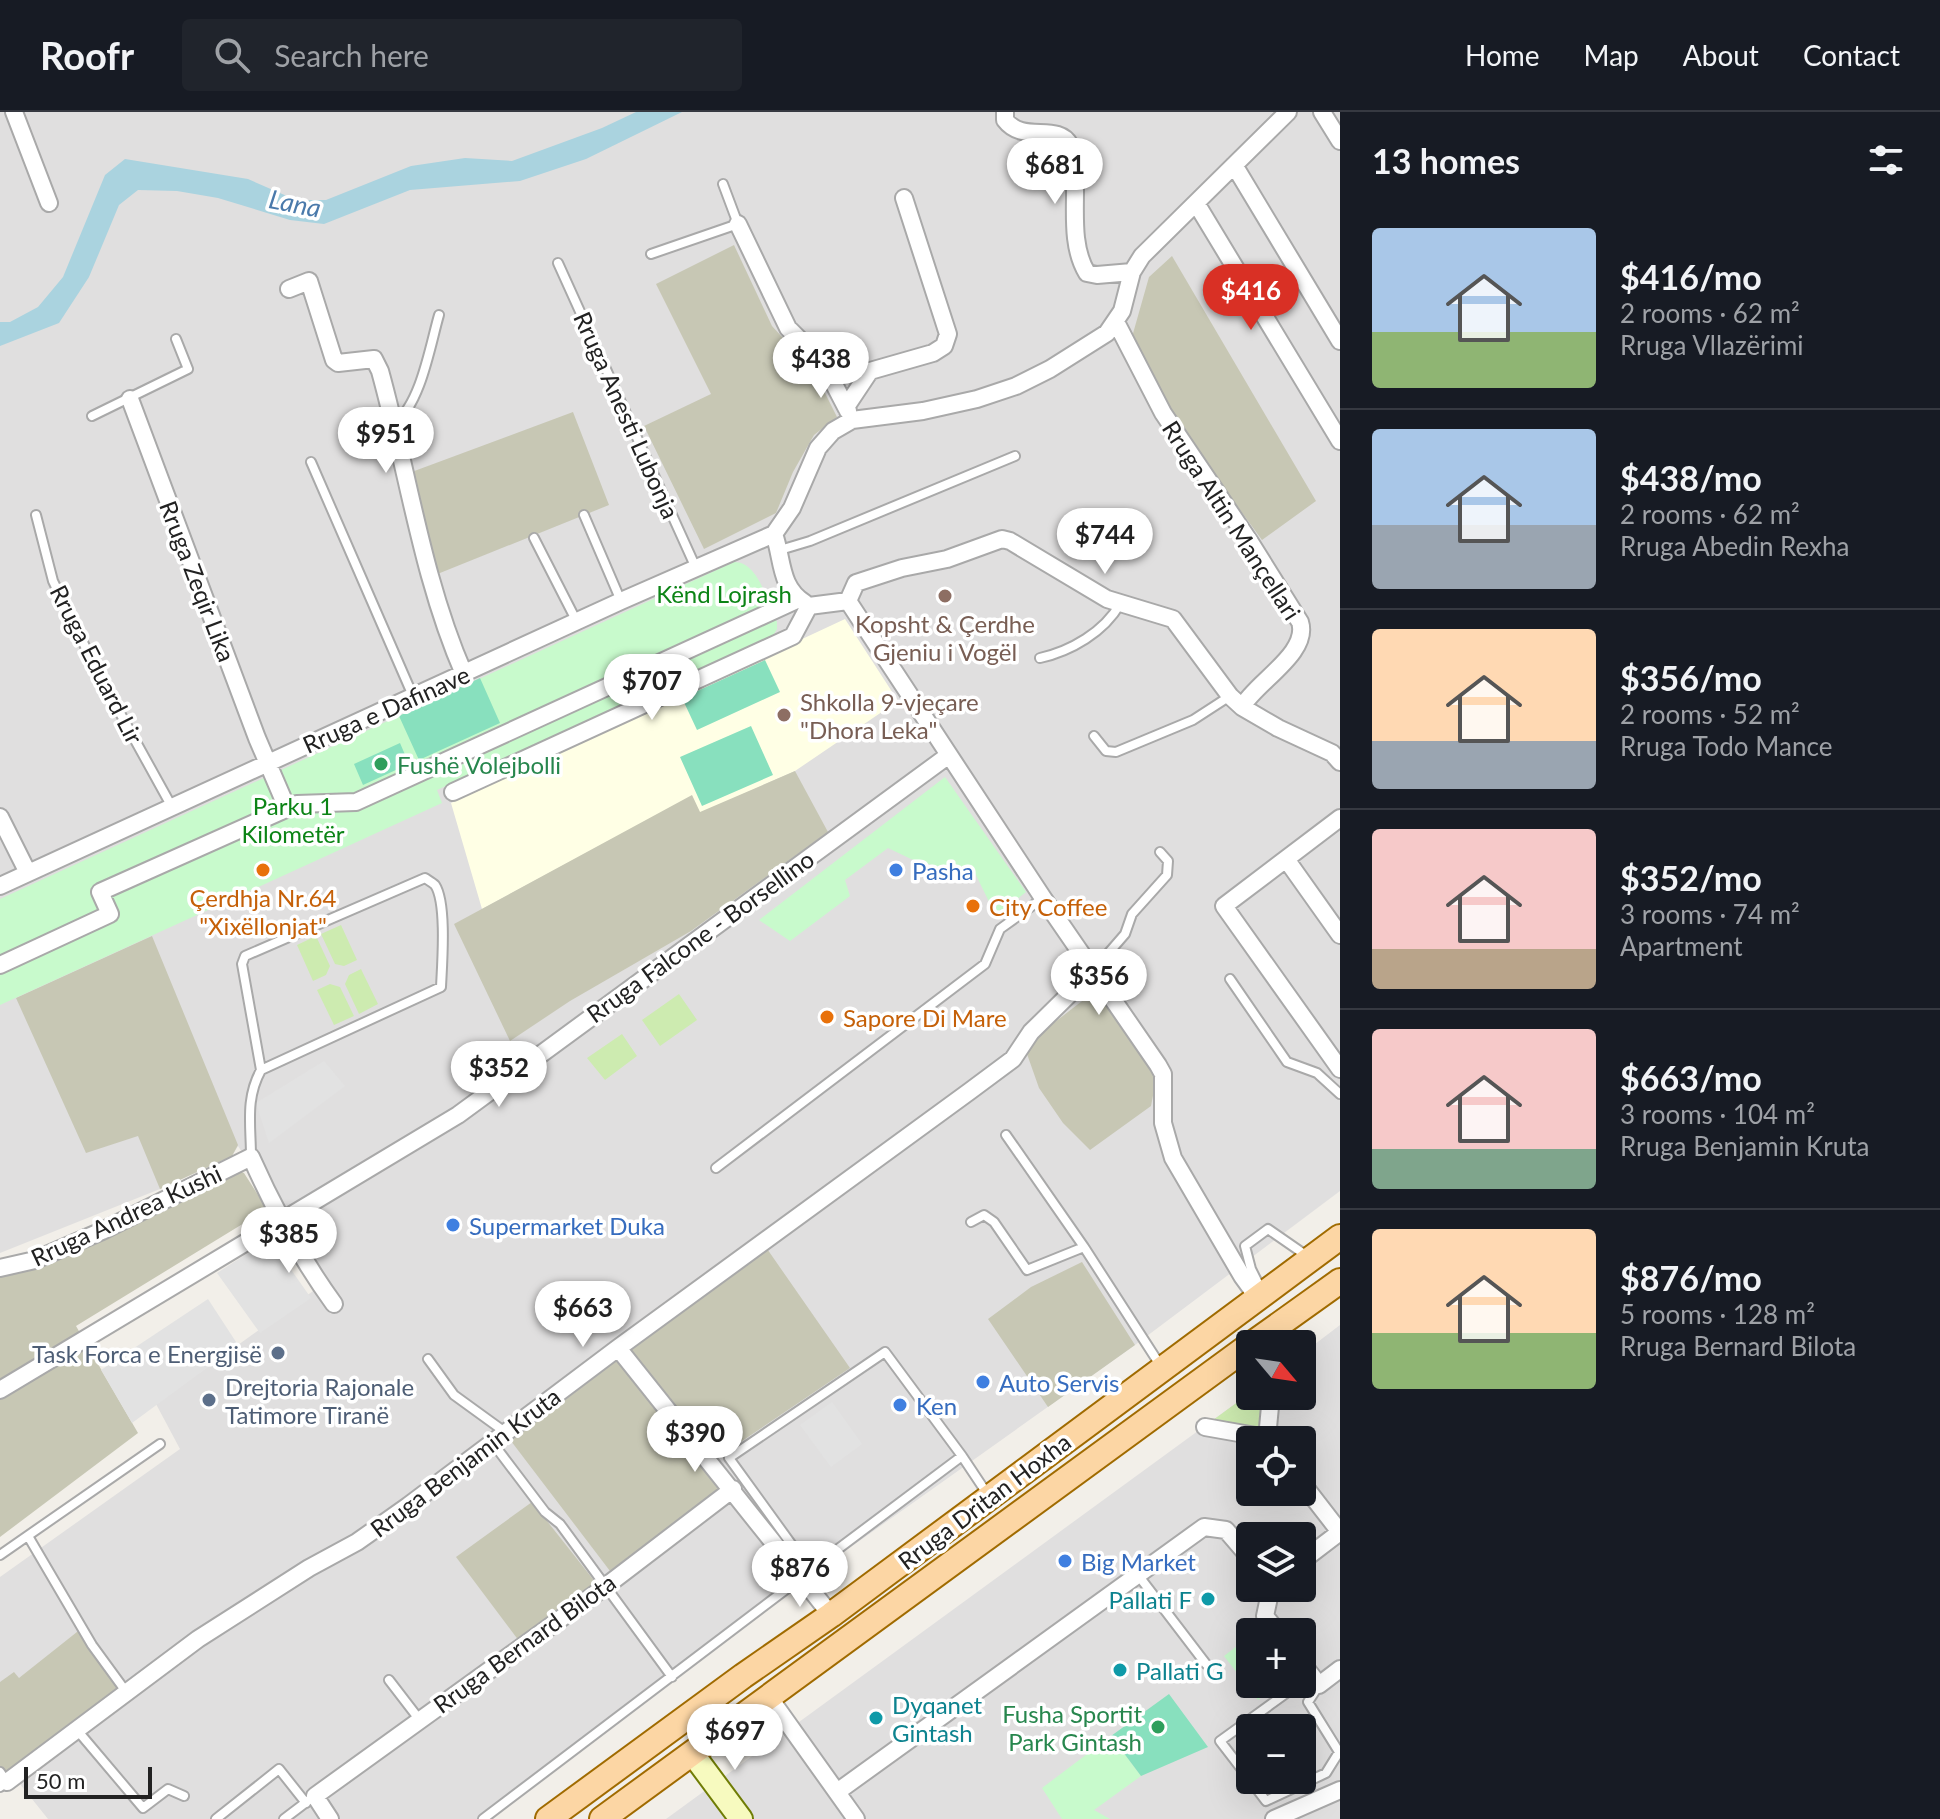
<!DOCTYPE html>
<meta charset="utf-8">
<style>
:root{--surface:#171b24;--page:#20242c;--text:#f1f3f6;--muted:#9ea1a6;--line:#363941;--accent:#d93025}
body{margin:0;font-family:Lato,sans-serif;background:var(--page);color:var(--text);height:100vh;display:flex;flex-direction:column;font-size:30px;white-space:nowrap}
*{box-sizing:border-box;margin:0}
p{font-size:26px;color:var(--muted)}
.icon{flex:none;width:44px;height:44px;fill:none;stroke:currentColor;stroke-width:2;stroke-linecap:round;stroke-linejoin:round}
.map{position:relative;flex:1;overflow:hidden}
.sheet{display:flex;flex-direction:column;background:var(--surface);width:600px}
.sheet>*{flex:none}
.needle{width:52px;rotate:119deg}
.buttons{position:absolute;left:1236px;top:1218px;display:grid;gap:16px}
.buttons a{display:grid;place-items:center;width:80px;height:80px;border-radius:8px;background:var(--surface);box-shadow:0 8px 32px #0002;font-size:40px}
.scale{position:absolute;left:24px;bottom:20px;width:128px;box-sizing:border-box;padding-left:8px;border:4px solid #222;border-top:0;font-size:22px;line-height:28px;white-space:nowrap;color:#222;-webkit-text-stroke:6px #fff;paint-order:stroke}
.price{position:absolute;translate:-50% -68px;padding:0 18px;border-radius:28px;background:#fff;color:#222;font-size:26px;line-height:52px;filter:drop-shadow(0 2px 4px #0008)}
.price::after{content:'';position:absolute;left:50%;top:48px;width:24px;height:18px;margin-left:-12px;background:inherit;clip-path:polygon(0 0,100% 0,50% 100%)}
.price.selected{background:var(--accent);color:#fff}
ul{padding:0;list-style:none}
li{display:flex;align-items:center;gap:24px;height:200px;padding:0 32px}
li+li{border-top:2px solid var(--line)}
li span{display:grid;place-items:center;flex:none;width:224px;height:160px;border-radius:8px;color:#555}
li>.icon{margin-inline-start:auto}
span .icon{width:96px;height:96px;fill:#fffc;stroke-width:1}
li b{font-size:34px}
h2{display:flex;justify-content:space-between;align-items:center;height:96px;padding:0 32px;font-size:34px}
header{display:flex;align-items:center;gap:48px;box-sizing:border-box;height:112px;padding:0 40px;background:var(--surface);border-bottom:2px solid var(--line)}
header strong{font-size:38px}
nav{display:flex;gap:44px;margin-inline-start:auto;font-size:28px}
.search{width:560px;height:72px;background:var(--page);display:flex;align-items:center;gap:20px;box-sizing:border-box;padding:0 28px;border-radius:8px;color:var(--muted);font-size:30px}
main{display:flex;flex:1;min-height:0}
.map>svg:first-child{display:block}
.residential{fill:#e0dfdf;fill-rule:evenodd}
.education{fill:#ffffe5}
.construction{fill:#c7c7b4}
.grass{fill:#cdebb0}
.park{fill:#c8facc}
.pitch{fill:#88e0be}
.parking{fill:#e2e2e2}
.water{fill:#aad3df}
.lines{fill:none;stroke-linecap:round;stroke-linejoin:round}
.lane-casing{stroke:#a9a9a9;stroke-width:12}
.street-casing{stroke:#a9a9a9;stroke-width:20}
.secondary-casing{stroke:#707d05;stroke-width:26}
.primary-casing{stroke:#a06b00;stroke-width:28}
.lane{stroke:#fff;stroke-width:8}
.street{stroke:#fff;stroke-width:16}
.secondary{stroke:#f7fabf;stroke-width:22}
.primary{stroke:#fcd6a4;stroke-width:24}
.education-dot{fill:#8d6e63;stroke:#fff;stroke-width:3}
.leisure-dot{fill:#2e9e5b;stroke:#fff;stroke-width:3}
.food-dot{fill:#e8710a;stroke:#fff;stroke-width:3}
.shop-dot{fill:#3f7fe0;stroke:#fff;stroke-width:3}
.service-dot{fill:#5c6f8a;stroke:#fff;stroke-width:3}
.culture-dot{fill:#0f9aa8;stroke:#fff;stroke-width:3}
.labels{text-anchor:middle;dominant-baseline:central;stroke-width:7;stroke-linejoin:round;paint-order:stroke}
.street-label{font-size:24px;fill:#222;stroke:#fff}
.park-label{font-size:24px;fill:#0c8416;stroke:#fff}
.education-label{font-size:24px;fill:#785e54;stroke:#fff}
.leisure-label{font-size:24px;fill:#27864d;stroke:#fff;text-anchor:start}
.shop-label{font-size:24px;fill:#366cbe;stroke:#fff;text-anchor:start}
.food-label{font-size:24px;fill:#c56008;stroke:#fff;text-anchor:start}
.service-label{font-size:24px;fill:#4e5e75;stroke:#fff;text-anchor:end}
.culture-label{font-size:24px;fill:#0d838f;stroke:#fff;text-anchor:start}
.water-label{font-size:26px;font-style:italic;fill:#4a7aab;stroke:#fff}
</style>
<header>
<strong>Roofr</strong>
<div class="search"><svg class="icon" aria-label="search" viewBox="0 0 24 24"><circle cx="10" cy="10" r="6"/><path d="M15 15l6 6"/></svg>Search here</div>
<nav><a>Home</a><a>Map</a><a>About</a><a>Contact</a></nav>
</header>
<main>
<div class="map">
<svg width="1340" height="1707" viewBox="0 0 1340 1707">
<rect width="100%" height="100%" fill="#f2efe9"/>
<path class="residential" d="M0,0H1340V1079L1135,1233L720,1528L483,1707H48L0,1647V1465L180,1337L156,1292L327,1169L238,1034L232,1044L160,1077L0,1141Z
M1340,1213V1707H666L1250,1281V1284H1302V1242ZM1250,1328H1302V1380H1250ZM1250,1424H1302V1476H1250ZM1250,1520H1302V1572H1250ZM1250,1616H1302V1668H1250Z"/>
<path class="education" d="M845,507L898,589L795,659L700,701L692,684L482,797L451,691Z"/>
<path class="construction" d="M734,133L772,214L815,261L837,305L814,323L793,360L776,401L704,437L644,314L711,282L656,172Z
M1172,144L1316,389L1262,428L1170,302L1132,225L1149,165Z
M573,300L609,393L435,463L409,361Z
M795,659L828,720L691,819L570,889L510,929L454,812L692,683L700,700Z
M152,824L238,1033L232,1044L160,1077L138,1024L86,1041L16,886Z
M1095,879L1157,963L1151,994L1090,1038L1063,1011L1039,976L1027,942L1033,927Z
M235,1057L244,1061L267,1097L76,1214L138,1321L0,1425V1161Z
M763,1131L850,1256L714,1348L618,1236Z
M1082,1150L1135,1233L1048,1295L988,1207L1031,1175Z
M620,1246L721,1375L610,1459L511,1329Z
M532,1390L596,1471L519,1529L456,1445Z
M82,1516L127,1581L7,1670L0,1660V1570L14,1560L19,1566Z"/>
<path class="grass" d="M341,813L357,848L344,854L335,852L321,822Z
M316,824L330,854L326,863L313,869L297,833Z
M361,857L378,892L359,902L345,872L349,863Z
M330,872L340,875L354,904L334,913L317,878Z
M679,882L697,908L660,934L642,908Z
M622,922L637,944L605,968L587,946Z
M1250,1281V1284H1262L1259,1319L1209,1311Z"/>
<path class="park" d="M734,450C759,450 767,490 777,510V517L771,527L437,678L442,691L0,893V787Z
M945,665L1026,780L996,804L973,757L953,759L911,747L888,736L845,768L850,784L790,829L759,808Z
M1250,1524V1572H1278L1258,1588L1224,1544Z
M1111,1624L1141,1664L1094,1698L1110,1707H1062L1042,1676Z"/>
<path class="pitch" d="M765,548L780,580L697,618L682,586Z
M480,566L500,611L419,648L399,604Z
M751,614L773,663L702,694L680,645Z
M400,631L409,652L363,673L354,652Z
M1169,1582L1208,1635L1141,1664L1111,1624Z"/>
<path class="parking" d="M324,949L345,974L269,1031L256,991Z
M262,1132H273L311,1186L260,1221L217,1161Z
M208,1187L238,1233L132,1311L101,1258Z
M832,1290L862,1332L831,1355L800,1313Z"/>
<path class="water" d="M636,0H682L586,47L520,69L410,78L324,112L290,108L218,86L177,79L138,78L119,93L89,165L59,211L0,234V210H10L38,195L63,165L105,63L125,47L248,67L296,88H326L411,54L465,46L512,49L602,16Z"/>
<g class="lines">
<defs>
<path id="lane" d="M651,142L738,112L723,72
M558,151L696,456
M92,304L188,257L176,227
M395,311C421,291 430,234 439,203
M311,350L413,584
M36,403L53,469L99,563L172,695
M584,403L621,489
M534,426L577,510
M780,438L810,429L1015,344
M1040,546C1071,539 1104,520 1120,492
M1094,624L1106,639L1116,640L1193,608L1230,584
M1092,860L1125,822L1132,802L1167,763L1168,749L1160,740
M1230,867L1287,950L1317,961L1340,982
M1006,1023L1084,1135L1162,1256
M251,1045C251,1013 245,987 261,958L441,875C442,853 447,791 435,773C433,771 428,768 425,766L245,844L242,852L261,958
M716,1056L985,852L1000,817L1043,786
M971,1110L984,1103L994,1110L1027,1158L1084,1135
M1263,1181L1251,1157L1245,1134L1268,1117L1307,1144
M428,1247L454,1283L505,1320
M492,1330L545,1400L560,1412L672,1565
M962,1344L885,1240L729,1346L810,1458L962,1344L988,1383
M28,1424L92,1533L127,1581
M0,1443L160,1332
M1138,1463L1206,1552
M389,1568L419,1607
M77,1618L143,1696L168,1677L184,1684
M0,1660L7,1670L0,1675
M1250,1668L1266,1689L1326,1661L1339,1640L1308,1590L1319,1573
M1250,1668L1220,1629L1299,1572
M216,1707L279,1657L306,1691
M284,1707L309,1688
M483,1707L801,1466"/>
<path id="street" d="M14,0L49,91
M1005,0V8C1023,32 1058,10 1070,33C1073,38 1073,45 1074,51C1078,86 1068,130 1087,161L1097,163L1132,160
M1322,0L1340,29
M1234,53L1340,229
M1196,91L1340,329
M738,112L788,216L823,251L848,299
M289,177L309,169L334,248L338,251L374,247L380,259C408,360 422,466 464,562
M1116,210L1163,301L1250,430L1300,510C1310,541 1256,570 1242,595
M130,287L257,626L287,696
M846,295L870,259L933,241L944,234L948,222L904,86
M774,422L792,396L818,336L833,319L852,308L923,299L977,287L1016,274L1050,257L1107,221L1122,199L1132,160L1142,144L1288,0
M774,422C783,447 779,475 805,491
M848,489L1043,786L1158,953L1163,962V1011L1173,1046L1242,1164L1258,1186
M848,489L856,471L902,456L947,447L1002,427L1010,429L1107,487L1173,507L1230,584L1242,595L1278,616L1332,641L1340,650
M809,494L848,489
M453,680L793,524L809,494
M0,705L28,761
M1340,706L1224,794L1340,957
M1286,747L1340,823
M0,774L621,489L774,422
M0,853L110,802L100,780L297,692L356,690L799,487
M0,1156L35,1148L102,1119L251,1045C274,1097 300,1145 334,1192
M618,1236L831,1503
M0,1278L458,1003L949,643
M1205,1315L1267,1326
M1267,1326L1271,1284
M1302,1371L1340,1420L1302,1449
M1271,1476L1265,1504L1278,1520
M1302,1551L1319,1573L1340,1557
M769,1585L856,1707
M7,1670L198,1527L309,1456L357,1430L408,1394L618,1236L970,979L1013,947L1031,920L1092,860
M837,1680L1204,1415L1226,1418L1250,1446
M330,1707L315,1684L606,1474L733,1377
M1274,1707L1340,1678"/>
<path id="secondary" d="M692,1641L741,1707"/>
<path id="primary" d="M1252,1232L1340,1169
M548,1707L743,1564L831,1503L1340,1125
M602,1707L1250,1233"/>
</defs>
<use href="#lane" class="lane-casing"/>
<use href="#street" class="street-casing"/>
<use href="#secondary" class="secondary-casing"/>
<use href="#primary" class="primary-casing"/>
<use href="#lane" class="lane"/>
<use href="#street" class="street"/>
<use href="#secondary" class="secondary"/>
<use href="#primary" class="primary"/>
</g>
<g class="education-dot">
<circle cx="945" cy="484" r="8"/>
<circle cx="784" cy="603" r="8"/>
</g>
<g class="leisure-dot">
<circle cx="381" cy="652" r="8"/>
<circle cx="1158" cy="1615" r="8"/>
</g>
<g class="food-dot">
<circle cx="263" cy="758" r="8"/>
<circle cx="973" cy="794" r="8"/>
<circle cx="827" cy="905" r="8"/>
</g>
<g class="shop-dot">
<circle cx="896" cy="758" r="8"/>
<circle cx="453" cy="1113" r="8"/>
<circle cx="983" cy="1270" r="8"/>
<circle cx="900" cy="1293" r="8"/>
<circle cx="1065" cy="1449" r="8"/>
</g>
<g class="service-dot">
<circle cx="278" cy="1241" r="8"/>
<circle cx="209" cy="1288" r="8"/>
</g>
<g class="culture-dot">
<circle cx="1208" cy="1487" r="8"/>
<circle cx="1120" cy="1558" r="8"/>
<circle cx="876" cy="1606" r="8"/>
</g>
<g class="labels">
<g class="street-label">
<text transform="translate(627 303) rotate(66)">Rruga Anesti Lubonja</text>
<text transform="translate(1232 408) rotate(57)">Rruga Altin Mançellari</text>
<text transform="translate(198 469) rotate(69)">Rruga Zeqir Lika</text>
<text transform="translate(97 552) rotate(63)">Rruga Eduard Lir</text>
<text transform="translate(386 597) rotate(-24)">Rruga e Dafinave</text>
<text transform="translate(700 824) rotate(-36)">Rruga Falcone - Borsellino</text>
<text transform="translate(126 1103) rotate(-25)">Rruga Andrea Kushi</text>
<text transform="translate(465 1350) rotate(-37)">Rruga Benjamin Kruta</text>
<text transform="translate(984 1389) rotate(-37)">Rruga Dritan Hoxha</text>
<text transform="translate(524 1531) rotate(-36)">Rruga Bernard Bilota</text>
</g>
<g class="park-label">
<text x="724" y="481">Kënd Lojrash</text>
<text x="293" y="693">Parku 1<tspan x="293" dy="28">Kilometër</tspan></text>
</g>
<g class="education-label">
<text x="945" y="511">Kopsht &amp; Çerdhe<tspan x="945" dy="28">Gjeniu i Vogël</tspan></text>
<text x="800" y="589" text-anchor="start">Shkolla 9-vjeçare<tspan x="800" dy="28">"Dhora Leka"</tspan></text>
</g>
<g class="leisure-label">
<text x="397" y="652">Fushë Volejbolli</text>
<text x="1142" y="1601" text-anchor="end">Fusha Sportit<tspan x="1142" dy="28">Park Gintash</tspan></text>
</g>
<g class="shop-label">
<text x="912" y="758">Pasha</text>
<text x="469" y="1113">Supermarket Duka</text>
<text x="999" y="1270">Auto Servis</text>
<text x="916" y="1293">Ken</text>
<text x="1081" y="1449">Big Market</text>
</g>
<g class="food-label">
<text x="263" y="785" text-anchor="middle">Çerdhja Nr.64<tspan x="263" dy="28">"Xixëllonjat"</tspan></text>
<text x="989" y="794">City Coffee</text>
<text x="843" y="905">Sapore Di Mare</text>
</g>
<g class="service-label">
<text x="262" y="1241">Task Forca e Energjisë</text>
<text x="225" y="1274" text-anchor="start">Drejtoria Rajonale<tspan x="225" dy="28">Tatimore Tiranë</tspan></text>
</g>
<g class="culture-label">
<text x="1192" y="1487" text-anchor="end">Pallati F</text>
<text x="1136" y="1558">Pallati G</text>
<text x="892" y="1592">Dyqanet<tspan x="892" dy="28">Gintash</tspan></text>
</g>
<g class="water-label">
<text transform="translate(295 91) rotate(11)">Lana</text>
</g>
</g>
</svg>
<div class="buttons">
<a><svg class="needle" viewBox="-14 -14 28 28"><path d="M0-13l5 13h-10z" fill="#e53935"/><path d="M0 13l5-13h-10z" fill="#9ea1a6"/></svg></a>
<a><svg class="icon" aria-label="locate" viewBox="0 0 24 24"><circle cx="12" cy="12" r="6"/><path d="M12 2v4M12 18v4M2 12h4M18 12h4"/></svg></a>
<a><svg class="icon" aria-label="layers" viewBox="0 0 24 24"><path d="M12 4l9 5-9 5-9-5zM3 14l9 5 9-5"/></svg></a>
<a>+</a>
<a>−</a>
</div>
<div class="scale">50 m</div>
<b class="price" style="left:1055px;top:94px">$681</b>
<b class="price selected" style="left:1251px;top:220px">$416</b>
<b class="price" style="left:821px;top:288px">$438</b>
<b class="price" style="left:386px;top:363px">$951</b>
<b class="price" style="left:1105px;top:464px">$744</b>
<b class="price" style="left:652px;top:610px">$707</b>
<b class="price" style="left:1099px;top:905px">$356</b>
<b class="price" style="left:499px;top:997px">$352</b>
<b class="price" style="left:289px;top:1163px">$385</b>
<b class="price" style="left:583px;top:1237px">$663</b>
<b class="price" style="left:695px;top:1362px">$390</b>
<b class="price" style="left:800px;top:1497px">$876</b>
<b class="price" style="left:735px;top:1660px">$697</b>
</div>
<section class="sheet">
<h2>13 homes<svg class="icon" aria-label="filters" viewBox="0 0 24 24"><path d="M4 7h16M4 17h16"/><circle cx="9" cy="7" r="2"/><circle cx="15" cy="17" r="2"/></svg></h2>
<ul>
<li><span style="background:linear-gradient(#a9c7e8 65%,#8fb573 0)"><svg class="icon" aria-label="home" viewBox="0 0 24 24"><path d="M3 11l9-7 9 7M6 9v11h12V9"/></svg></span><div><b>$416/mo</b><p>2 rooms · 62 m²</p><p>Rruga Vllazërimi</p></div></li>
<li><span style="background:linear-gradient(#a9c7e8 60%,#9aa5b1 0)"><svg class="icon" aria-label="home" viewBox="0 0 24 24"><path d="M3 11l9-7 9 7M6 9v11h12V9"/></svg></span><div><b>$438/mo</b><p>2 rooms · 62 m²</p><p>Rruga Abedin Rexha</p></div></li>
<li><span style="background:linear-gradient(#ffd9b3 70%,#9aa5b1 0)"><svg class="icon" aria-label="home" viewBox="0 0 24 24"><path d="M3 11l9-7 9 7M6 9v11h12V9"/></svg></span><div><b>$356/mo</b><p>2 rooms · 52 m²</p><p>Rruga Todo Mance</p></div></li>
<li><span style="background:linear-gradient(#f6c9c9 75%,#b9a48a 0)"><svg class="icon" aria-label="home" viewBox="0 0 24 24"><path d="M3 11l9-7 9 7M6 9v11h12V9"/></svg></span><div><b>$352/mo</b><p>3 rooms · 74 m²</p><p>Apartment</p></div></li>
<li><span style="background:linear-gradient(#f6c9c9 75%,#7fa58c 0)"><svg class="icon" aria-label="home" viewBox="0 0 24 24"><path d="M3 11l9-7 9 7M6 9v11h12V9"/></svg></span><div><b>$663/mo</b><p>3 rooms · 104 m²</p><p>Rruga Benjamin Kruta</p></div></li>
<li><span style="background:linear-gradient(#ffd9b3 65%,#8fb573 0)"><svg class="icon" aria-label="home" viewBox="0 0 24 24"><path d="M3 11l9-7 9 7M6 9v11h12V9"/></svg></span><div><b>$876/mo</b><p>5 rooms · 128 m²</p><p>Rruga Bernard Bilota</p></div></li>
</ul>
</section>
</main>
